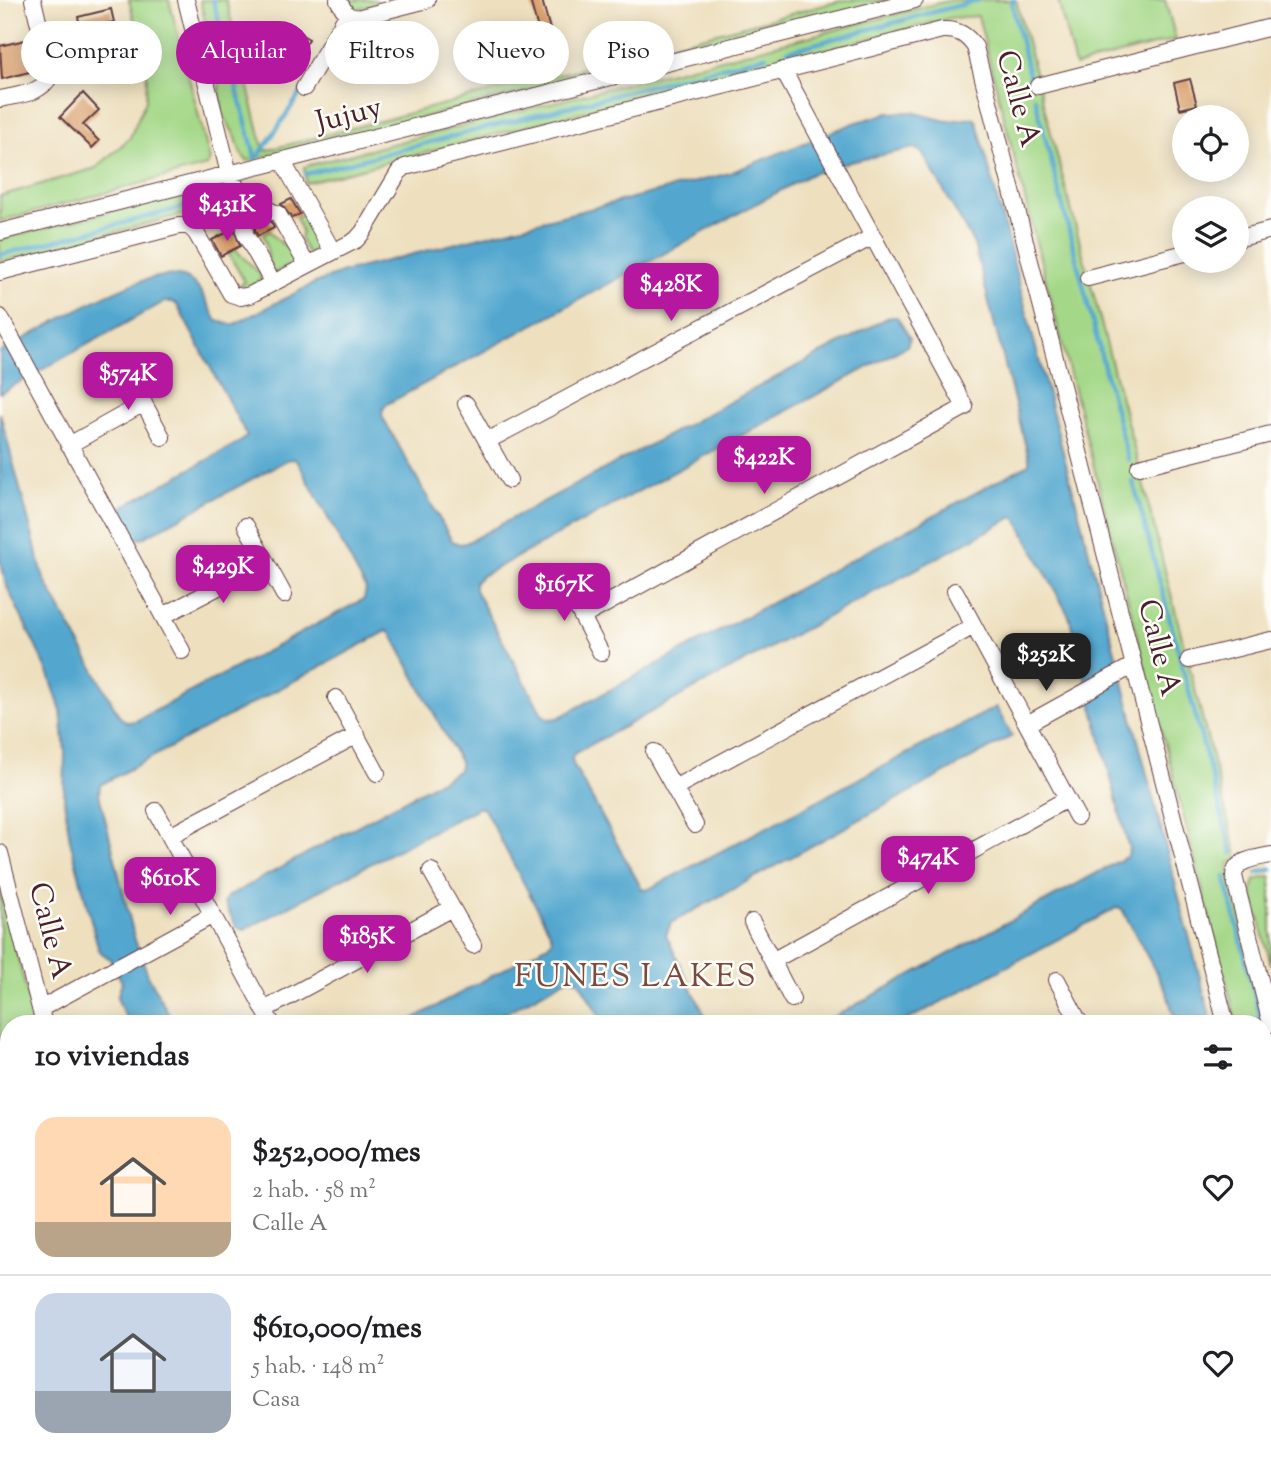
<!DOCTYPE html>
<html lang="es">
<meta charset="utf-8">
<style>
:root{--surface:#fff;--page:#f2f2f2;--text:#202124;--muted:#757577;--line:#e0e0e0;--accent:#b5179e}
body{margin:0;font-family:"Sorts Mill Goudy",serif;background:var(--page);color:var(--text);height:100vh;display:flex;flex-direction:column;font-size:26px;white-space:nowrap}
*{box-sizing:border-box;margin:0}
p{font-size:23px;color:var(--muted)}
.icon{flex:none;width:38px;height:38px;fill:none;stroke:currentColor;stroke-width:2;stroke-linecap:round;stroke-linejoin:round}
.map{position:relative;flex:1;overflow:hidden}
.drawer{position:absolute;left:0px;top:1015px;width:1272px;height:448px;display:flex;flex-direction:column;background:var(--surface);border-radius:28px 28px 0 0;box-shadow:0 4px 18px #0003}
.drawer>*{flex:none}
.top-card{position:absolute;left:21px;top:21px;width:700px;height:63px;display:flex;gap:14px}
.tools{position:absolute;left:1172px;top:105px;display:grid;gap:14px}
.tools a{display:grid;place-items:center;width:77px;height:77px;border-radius:50%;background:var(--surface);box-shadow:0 4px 18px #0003;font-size:35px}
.price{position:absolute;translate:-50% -60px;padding:0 16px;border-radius:14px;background:var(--accent);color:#fff;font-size:23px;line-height:46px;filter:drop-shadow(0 2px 4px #0008)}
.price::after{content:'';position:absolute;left:50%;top:42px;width:21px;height:16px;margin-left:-10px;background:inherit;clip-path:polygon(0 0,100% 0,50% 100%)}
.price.current{background:#222;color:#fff}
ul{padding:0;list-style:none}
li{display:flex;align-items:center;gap:21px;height:175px;padding:0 35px}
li+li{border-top:2px solid var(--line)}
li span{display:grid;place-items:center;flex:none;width:196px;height:140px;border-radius:21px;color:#555}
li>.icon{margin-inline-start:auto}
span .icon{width:84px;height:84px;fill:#fffc;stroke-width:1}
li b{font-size:30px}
h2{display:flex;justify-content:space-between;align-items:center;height:84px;padding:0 35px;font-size:30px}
.pill{padding:0 24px;border-radius:32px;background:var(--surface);box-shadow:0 4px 18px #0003;font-size:24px;line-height:63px}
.pill.current{background:var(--accent);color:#fff}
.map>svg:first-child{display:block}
.green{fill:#a4d888;stroke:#777c5a;stroke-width:2}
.water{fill:#53a7cf;stroke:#4e637d;stroke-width:2;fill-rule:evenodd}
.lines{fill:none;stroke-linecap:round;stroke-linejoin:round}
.stream{stroke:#53a7cf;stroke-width:4.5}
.building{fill:#d6965e}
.minor-casing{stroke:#633c41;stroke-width:18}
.minor{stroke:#fff;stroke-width:16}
.labels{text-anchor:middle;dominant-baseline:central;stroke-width:5;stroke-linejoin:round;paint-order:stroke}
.street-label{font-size:30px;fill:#4a1f2b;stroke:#fdfcf7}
.neighbourhood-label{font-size:32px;letter-spacing:2px;fill:#7b493d;stroke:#fdfcf7}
</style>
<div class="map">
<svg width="1271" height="1463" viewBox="0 0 1271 1463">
<rect width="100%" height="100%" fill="#fdfcf7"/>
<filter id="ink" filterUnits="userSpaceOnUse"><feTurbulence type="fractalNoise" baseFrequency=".0143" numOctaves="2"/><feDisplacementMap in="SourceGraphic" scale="14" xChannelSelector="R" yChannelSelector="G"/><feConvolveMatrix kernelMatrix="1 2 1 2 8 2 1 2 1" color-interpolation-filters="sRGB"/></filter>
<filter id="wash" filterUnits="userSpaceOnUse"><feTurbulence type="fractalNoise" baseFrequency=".00686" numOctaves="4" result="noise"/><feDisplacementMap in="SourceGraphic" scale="28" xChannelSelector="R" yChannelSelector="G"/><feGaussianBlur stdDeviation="1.57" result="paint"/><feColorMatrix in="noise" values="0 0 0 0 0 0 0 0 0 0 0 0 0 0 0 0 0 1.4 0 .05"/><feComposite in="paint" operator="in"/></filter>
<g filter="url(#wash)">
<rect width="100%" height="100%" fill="#eee0bf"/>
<path class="green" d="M129,0H169L208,152L210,160L207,166L0,221V196L96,168L130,138L146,100L147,70Z
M200,0H226L264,151L844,0H892L247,161L241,154L236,138L223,114L218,77Z
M345,0H376L378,4L353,10Z
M951,0H1016L1139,467L1238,860L1229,863L1228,866L1271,1042V1156L1264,1127V1024H1237L978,16L950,18L306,183L304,167L310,165Z
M1058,0H1165L1176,39L1075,66Z
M200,189L204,192L208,208L0,262V239Z
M304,213L321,245V250L308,254L300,238L302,232L296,218Z
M270,231C279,248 296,244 294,264L277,272H273C265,259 270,249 263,235Z
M236,249C243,260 254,265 261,276L259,282L245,290L236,288L245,282L228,253Z
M1271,876V965L1252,891L1255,880Z
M0,889L35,1024H9V1454H146L148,1463H0Z"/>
<path class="water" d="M912,112L946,121L974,118L977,122L1212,1024H1176L1167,993L1122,909L1118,907L900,1024H821L1128,856L1129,849L1069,616L1017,520L1013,517L575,753L572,758L573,764L642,889L647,890L996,707L1012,736L671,923L666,935L709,1024H604L579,981L572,978L567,979L485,1024H404L548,945L552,940L551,934L484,809L479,807L244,930L237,928L224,903L227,897L458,771L460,767V762L391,633L387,631L100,785L99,794L135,940L148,975L174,1024H129L117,998L122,982L110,959L99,951L70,840L64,800L65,752L61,711L49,674L7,587L0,561V413L44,579L120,717L127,722L136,721L364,599L366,589L298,462L294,459L287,460L141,539L132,537L120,513L122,507L243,440L247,436L177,305L173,302H164L0,393V352C39,333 147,261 186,278C201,285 209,308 217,321L233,325L315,283L343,272L730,173L854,123L888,113ZM914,148L921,152L926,159L974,244L1029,459V464L558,718L548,719L542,714L475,590V582L480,577L907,346L910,338L897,317H889L466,543L459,544L452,541L382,416L383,409L387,404L811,174L850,162Z
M1264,1225L1271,1253V1397L1264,1382Z
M251,1454H298L303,1463H255Z
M436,1454H517L501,1463H419Z
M836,1454H948L951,1463H834Z"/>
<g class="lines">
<path class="stream" d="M213,0L256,160
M1014,0L1012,4L1030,79
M788,51L979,0
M1035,98L1128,460
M256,160L302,91
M306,174L766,56
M0,255L204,202
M1133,481L1232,853
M1257,873L1271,869
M1225,877L1262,1024
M1264,1030L1271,1061"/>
</g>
<g id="blocks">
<path class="building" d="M530,0H542L551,33L540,36Z
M111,9L114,22L92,27L95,40L84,42L78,17Z
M292,29L309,39L290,70L262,54L269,43L280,49Z
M390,31L398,64L376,69L369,36Z
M25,40L33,71L2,79L0,46Z
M1190,79L1197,105L1180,109L1174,83Z
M83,93L99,110L83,125L99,141L92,148L60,117Z
M291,199L300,214L292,218L281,204Z
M258,217L271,222L274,228L258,236L255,231V218Z
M234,229L240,246L221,256L212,240Z"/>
</g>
</g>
<g filter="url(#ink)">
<use href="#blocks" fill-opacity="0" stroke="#633c41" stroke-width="2"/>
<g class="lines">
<defs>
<path id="minor" d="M186,0L229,174L243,199L245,234L273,283
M338,0L347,15
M347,15L357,18L427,0
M1038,86L1271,27
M304,88L347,15
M0,99C21,94 40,95 51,75L33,0
M283,162L333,252
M243,199L278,214L307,265
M0,232L915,0
M1237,239L1271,230
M0,272L179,226H189L196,233L231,294L241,297L250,295L356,240L363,232L399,172L405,167L942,30C957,29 966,34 975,47L1226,1024
M1088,278L1185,253
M0,317L182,651
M126,370L162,437
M466,404L509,480
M487,441L872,237
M69,445L144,403
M1139,467L1271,434
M246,526L284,595
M561,576L601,653
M955,591L1077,817
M163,616L266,562
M582,617L965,407L783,70
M1189,660L1271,640
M336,698L377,773
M1027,724L1134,665
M654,752L695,825
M674,788L974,626
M156,811L272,1024
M170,836L357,735
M0,853L44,1024
M1271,855C1257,858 1235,859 1234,876L1271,1024
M431,871L473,945
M752,922L792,999
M772,961L1067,799
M1057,980L1080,1024
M40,1009L213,915
M264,1010L452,908
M1264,1168L1271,1197
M155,1454L157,1463
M751,1454L755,1461
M1202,1454L1207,1463
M667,1463L683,1454
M1083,1463L1099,1454"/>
</defs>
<use href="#minor" class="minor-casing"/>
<use href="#minor" class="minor"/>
</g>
</g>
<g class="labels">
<g class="street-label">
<text transform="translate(1017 99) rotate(75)">Calle A</text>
<text transform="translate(349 116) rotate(-14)">Jujuy</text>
<text transform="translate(1158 648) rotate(76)">Calle A</text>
<text transform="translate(49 931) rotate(76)">Calle A</text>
</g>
<g class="neighbourhood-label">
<text x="636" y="978">FUNES LAKES</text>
</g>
</g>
</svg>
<div class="tools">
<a><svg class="icon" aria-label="locate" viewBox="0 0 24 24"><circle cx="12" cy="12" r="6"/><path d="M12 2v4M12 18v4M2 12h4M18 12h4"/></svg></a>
<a><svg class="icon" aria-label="layers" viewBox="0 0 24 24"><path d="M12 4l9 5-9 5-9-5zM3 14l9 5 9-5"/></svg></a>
</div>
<b class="price" style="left:227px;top:243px">$431K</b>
<b class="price" style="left:671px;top:323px">$428K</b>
<b class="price" style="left:128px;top:412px">$574K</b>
<b class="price" style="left:764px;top:496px">$422K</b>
<b class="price" style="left:223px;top:605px">$429K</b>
<b class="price" style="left:564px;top:623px">$167K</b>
<b class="price current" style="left:1046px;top:693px">$252K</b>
<b class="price" style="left:928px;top:896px">$474K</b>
<b class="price" style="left:170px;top:917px">$610K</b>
<b class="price" style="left:367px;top:975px">$185K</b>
<div class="top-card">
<a class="pill">Comprar</a>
<a class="pill current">Alquilar</a>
<a class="pill">Filtros</a>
<a class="pill">Nuevo</a>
<a class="pill">Piso</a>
</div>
<section class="drawer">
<h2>10 viviendas<svg class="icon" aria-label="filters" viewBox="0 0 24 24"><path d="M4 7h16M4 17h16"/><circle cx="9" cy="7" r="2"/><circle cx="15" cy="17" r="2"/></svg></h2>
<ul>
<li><span style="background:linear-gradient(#ffd9b3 75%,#b9a48a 0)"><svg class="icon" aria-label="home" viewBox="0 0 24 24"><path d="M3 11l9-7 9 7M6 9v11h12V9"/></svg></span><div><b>$252,000/mes</b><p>2 hab. · 58 m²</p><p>Calle A</p></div><svg class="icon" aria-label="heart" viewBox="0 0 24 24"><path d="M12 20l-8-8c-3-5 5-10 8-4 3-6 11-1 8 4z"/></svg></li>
<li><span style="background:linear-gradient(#c9d6e8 70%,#9aa5b1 0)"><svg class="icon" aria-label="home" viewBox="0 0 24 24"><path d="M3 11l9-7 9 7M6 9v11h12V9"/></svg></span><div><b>$610,000/mes</b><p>5 hab. · 148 m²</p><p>Casa</p></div><svg class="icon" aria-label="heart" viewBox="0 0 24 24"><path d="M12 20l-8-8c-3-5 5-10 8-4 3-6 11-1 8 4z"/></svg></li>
</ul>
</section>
</div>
